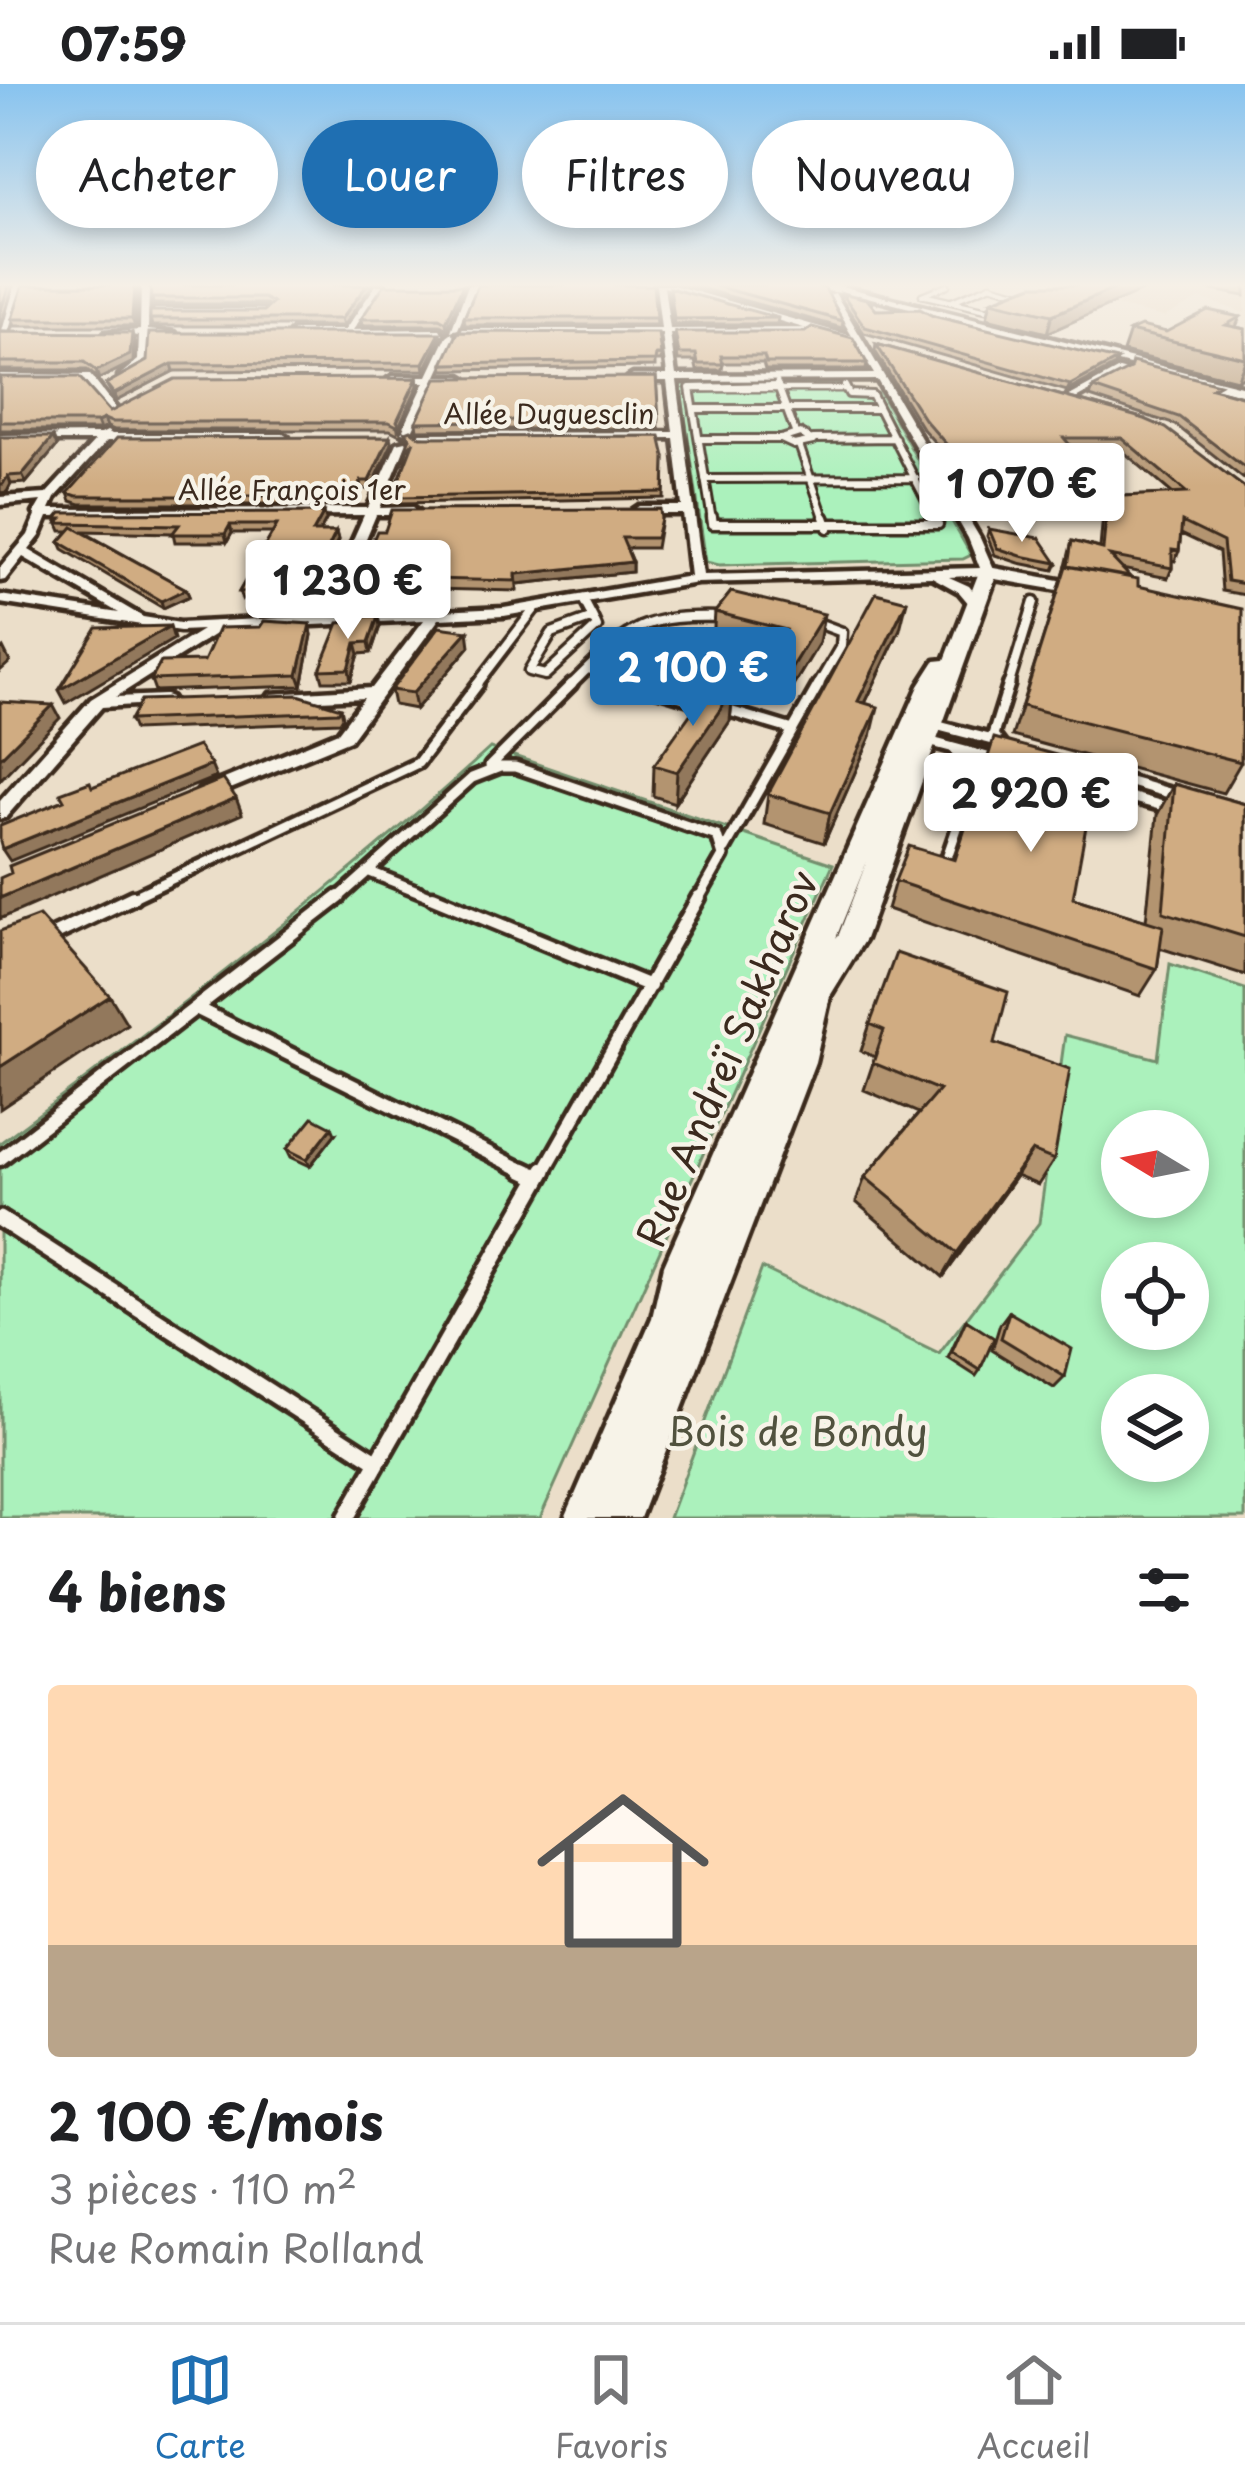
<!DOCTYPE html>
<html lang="fr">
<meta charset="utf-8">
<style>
:root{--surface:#fff;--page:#f6f6f6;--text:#202124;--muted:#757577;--line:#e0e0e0;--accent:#1f6fb2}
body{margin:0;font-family:"Playpen Sans",sans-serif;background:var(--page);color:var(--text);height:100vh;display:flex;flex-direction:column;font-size:45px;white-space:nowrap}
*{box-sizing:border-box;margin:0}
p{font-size:39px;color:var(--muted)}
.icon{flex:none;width:66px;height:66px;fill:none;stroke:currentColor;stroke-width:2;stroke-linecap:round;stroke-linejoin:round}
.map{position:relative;height:1434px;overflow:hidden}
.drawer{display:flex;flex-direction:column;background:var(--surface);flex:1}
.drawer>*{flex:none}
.hud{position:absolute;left:36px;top:36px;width:1173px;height:108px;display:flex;gap:24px}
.needle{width:78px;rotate:280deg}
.tools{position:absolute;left:1101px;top:1026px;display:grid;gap:24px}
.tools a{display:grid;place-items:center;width:108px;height:108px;border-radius:50%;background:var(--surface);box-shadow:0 6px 18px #0003;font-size:60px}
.price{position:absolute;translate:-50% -102px;padding:0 27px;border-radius:12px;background:#fff;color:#222;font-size:39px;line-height:78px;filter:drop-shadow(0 3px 6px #0008)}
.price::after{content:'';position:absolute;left:50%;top:72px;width:36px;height:27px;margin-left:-18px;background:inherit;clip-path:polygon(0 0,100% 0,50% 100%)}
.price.on{background:var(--accent);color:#fff}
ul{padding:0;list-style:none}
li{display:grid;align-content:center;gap:24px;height:636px;padding:0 48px}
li+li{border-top:3px solid var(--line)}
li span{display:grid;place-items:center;height:372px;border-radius:12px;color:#555}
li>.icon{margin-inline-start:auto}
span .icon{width:216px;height:216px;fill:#fffc;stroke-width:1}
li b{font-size:51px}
h2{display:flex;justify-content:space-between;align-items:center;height:144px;padding:0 48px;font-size:51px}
.tag{padding:0 42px;border-radius:54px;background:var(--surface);box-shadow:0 6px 18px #0003;font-size:42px;line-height:108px}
.tag.on{background:var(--accent);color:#fff}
.status{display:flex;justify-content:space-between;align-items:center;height:84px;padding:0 60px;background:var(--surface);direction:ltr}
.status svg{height:33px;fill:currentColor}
.menu{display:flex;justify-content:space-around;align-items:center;height:168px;border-top:3px solid var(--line);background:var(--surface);font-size:33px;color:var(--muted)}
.menu a{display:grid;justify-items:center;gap:6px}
.menu .on{color:var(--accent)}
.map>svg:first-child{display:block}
.built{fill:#e3cfb4}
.green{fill:#abf1bc;stroke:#738e6d;stroke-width:3;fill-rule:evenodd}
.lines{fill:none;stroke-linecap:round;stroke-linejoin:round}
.service-far5-casing{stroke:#3b2a1e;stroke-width:9}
.service-far4-casing{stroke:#3b2a1e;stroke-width:12}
.service-far3-casing{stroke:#3b2a1e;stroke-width:15}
.service-far2-casing{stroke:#3b2a1e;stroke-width:18}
.service-far1-casing{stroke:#3b2a1e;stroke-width:21}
.service-casing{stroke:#3b2a1e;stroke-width:24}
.minor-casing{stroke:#3b2a1e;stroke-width:9}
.tertiary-casing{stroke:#3b2a1e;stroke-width:9}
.service-far5{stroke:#f7f3e8;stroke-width:4.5}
.service-far4{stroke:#f7f3e8;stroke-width:6}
.service-far3{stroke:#f7f3e8;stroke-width:8}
.service-far2{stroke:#f7f3e8;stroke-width:9}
.service-far1{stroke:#f7f3e8;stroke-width:12}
.service{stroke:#f7f3e8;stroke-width:15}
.minor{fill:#f7f3e8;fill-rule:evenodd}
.tertiary{fill:#f7f3e8;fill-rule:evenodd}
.wall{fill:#b39470;stroke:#3b2a1e;stroke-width:3;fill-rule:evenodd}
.shaded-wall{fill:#92785b;stroke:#3b2a1e;stroke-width:3}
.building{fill:#d0ac82;stroke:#3b2a1e;stroke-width:3;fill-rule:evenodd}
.labels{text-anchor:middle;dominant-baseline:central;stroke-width:9;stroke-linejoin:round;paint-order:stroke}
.far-street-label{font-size:27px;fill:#3b2a1e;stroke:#f7f3e8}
.near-street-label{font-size:39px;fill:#3b2a1e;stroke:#f7f3e8}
.near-park-label{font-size:39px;fill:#51523e;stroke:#f7f3e8}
</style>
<div class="status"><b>07:59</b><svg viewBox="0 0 49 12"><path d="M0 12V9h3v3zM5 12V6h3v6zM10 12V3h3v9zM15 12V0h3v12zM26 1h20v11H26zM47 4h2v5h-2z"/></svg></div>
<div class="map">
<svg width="1245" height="1434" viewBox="0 0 1245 1434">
<rect width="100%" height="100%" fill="#ebdec9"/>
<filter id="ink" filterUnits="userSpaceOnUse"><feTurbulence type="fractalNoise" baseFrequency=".00833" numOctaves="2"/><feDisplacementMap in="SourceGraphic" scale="24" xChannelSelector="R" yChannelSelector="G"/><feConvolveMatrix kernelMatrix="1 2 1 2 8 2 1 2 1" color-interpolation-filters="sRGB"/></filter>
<g filter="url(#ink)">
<path class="built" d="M1149,201H1245V229L1200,214L1164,233L1116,222Z"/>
<path class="green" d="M759,296L772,300L845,296L852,309H880L971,471L963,475L719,481L706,478L680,298Z
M490,664L833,780L540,1434H0V1059C169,933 334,806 490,664Z
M1170,880L1245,905V1434H669L762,1184L939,1270L1039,1139L1065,951L1158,975ZM1122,1047H1188V1113H1122ZM1122,1179H1188V1245H1122ZM1122,1311H1188V1377H1122Z"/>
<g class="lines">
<defs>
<path id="service-far5" d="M803,201L856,209
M990,201L1024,210
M922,211L987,226L997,221
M922,211L947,201
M952,217L991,201
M777,298L780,305
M690,305H847"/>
<path id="service-far4" d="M778,302L795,348
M845,302L849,310L872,311L936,436
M694,325H879
M800,349L813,357L794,361L781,355Z
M699,355H781
M813,355L895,354
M799,361L825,436
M705,395L916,394
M712,436L690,304L778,302"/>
<path id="service-far3" d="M712,433L713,440H938L934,433
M824,433L828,444
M583,515L593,534
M593,534L597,543L545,591L529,587L552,549Z
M815,538L842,548L841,562L817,603
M588,585L648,603
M475,603L536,523
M569,603C629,544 638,530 726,533
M1008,603L1034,518"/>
<path id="service-far2" d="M638,600L707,621
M723,625L793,646
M935,641L993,656
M928,657L995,675
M1002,663L993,651L1009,600
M490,682L572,600
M1088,686L1176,711
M1086,701L1174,725
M725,765L819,600
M944,782L975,692L956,667
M370,788L440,816
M127,816L418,679L478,600
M336,816L472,694L500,683H515L717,752L723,772L698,816"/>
<path id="service-far1" d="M433,813L650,902
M47,854L133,813
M200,926L529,1089
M0,1075L339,813
M543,1089L699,813"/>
<path id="service" d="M523,1086L538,1093
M0,1135L378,1378
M346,1434L544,1086"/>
<path id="minor" d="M15,201H23L8,249L1,251Z
M141,201H149L148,246L175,249L148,252V277L124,295L119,292L121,290L138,276L139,252L105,249L140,246Z
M376,201H384L353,246L440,245L443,250L295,252L291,249L295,246H345Z
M468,201H476L458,245L451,247Z
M656,201H673L852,252L828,211L835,209L980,454L995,488L993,491L949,493L969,502L982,518L980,521H970L959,508L932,493L697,499L504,532L439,535L350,656L206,715L200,713L197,709L200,705L338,648L364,614L276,618L268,613L270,610L372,604L424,536L223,545L116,613L165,611L171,613L173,616L171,619L102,623L6,733L0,735V717L91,615L202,546L180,547L0,519V511L119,529L23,473L5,496L0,497V484L28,451L36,432L34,429L41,417L0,421V413L46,410L95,357H0V351L101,350L107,347L112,350H283L288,353L283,356L107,357L55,414L50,425L368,424L397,359L406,357L407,359L380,424L413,423L419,427L413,431H376L333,532L504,524L690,492L683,430H639L633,426L639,422H682L674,354L421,355L416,352L421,349L673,348L667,297H633L628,294L633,291H667L662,250L463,251L459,248L463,245H661ZM664,203L855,259L874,290L676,291L670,250H804L808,247L804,244L670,245ZM877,296L968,454L980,484L703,491L677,297ZM364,431L319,532L180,539L143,533L29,466L40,452L48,433Z
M155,225H266L270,227L266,229H152Z
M451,249L455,252L437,292H461L466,295L461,298H435L412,347L403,349L402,347L425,298H393L388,295L393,292H428L447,252Z
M1119,285L1127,287L1072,317L1064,315Z
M0,290L90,291L119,328L110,330L84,296H0Z"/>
<path id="tertiary" d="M821,201H837L1245,303V311Z
M988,483L1087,501L1096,506L1087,511L995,495L865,855L830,912L815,978L640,1434H565L652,1234L664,1181L919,602L935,577L945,576L979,488ZM867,777L839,850L836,854Z"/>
</defs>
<use href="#service-far5" class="service-far5-casing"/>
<use href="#service-far4" class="service-far4-casing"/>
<use href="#service-far3" class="service-far3-casing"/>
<use href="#service-far2" class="service-far2-casing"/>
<use href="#service-far1" class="service-far1-casing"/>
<use href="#service" class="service-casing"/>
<use href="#minor" class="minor-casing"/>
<use href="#tertiary" class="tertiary-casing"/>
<use href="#service-far5" class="service-far5"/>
<use href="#service-far4" class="service-far4"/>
<use href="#service-far3" class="service-far3"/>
<use href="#service-far2" class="service-far2"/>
<use href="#service-far1" class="service-far1"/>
<use href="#service" class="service"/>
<use href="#minor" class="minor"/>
<use href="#tertiary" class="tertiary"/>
</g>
<path class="wall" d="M137,201L135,242H15L12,235Z
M150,201H373L343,242H152L150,235L264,227L269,222L266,220H153Z
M466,201L447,245L440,241H362L361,235Z
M653,201L656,241H465L464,234Z
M689,201H811L843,237L842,244Z
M1032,201H1155L1047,249L987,234L991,217Z
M1184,201H1245V212Z
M669,209L778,234L777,240H674Z
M842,209L876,226L933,232L1115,282L1067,307L864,249L841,215Z
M1240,233L1236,243L1245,245V292L1237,296L1123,268L1130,247L1166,248Z
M0,248L134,256L133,278L99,295L87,286H0Z
M675,248L867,279L866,286H765L763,279H723L722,286H697L695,277H678Z
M440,255L425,286L174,287L116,317L106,300L147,277Z
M876,260L1145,335L1245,404V511L1222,507L1219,468L1181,450L1179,467L1175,477L1172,476V484L1168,494L1122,485L1138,502L1241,678L1223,709L1012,652L1066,482L1072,457L1100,464L1103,431H999L965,378H952L922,344L875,267ZM1072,363H1118L1173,410L1123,412L1103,400Z
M661,271V277H655V283L444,286L443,280Z
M0,293L110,328L417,294L418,302L399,342L402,352L390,346H114L107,343L100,346H0Z
M656,293L659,344L417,346L416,338Z
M1093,304L1217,306L1245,313V396L1176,341L1090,313Z
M406,348L420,353L665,373L664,414L399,419L398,413L408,372L405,375L409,357Z
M0,353L57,362L26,399L11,400L7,408L0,409Z
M392,360L371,405H362L357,418L334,420H80L71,417L68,409Z
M56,435L326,436L319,448H336L338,456L303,528L276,530L274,521L277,516H242L239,508L273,449H232L227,458H175L173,449L82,447L186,505L189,512L163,524L63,465L60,458L69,447H61Z
M661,435L656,464H626L632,478V488L517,500V507L432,505L430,513L388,515L385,525L359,526L357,516L363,480Z
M989,445L1057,479L1054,486L1019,479L995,471L987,452Z
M731,508L819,559L784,617L758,613L762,583L770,572L713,557L715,528Z
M310,540L312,551L302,602L155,607L151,596Z
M380,542L371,569L359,570L351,597H323L320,586Z
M900,545L865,619L871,652L824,759L764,740L768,710Z
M470,562L416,625L394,621L391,606Z
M733,607L730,637L675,719L653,712L654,681Z
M341,624L343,633L340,638L134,646L130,636Z
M1174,700L1245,720V891L1160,864L1157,885L1140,912L887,825L895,797L1073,814L1146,837L1157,731Z
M870,940L995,959L1054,1076L1038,1101L1016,1092L943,1193L856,1118L865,1093L919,1029L864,1006L875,973L861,967Z
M335,1050L310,1082L291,1073L287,1065Z
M1009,1228L1065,1293L1054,1304L992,1266L1000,1240Z
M966,1236L980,1286L976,1292L948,1274Z"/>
<path class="shaded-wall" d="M9,201H14L0,243V228Z
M134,201H136L135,242L132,235Z
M367,201H373L343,242L341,235Z
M463,201H466L447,245L446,238Z
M1123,201H1155L1047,249L1052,231Z
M132,249L134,256L133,278L99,295L96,287Z
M440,249V255L425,286L424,279Z
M1117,276L1115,282L1067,307L1070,301Z
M1245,277V292L1237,296Z
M172,280L174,287L116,317L114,310Z
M417,294L418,302L398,345L397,337Z
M104,335L107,343L100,346L97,338Z
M53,353L57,362L26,399L22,391Z
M390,353L392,360L371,405L369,397Z
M8,392L11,400L7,408L0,409V400Z
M361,397L362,405L357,418L334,420L332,412Z
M324,428L326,436L315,457L313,448Z
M230,441L232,449L227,458L225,450Z
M336,448L338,456L303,528L301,520Z
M632,478V488L517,500L516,490Z
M186,505L189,512L163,524L161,517Z
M907,517L900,545L852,647L858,617Z
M824,530L819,559L784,617L789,587Z
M378,532L380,542L371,569L369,558Z
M310,540L312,551L302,602L298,591Z
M170,542L174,555L66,619L59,606Z
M468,547L470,562L416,625L413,609Z
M356,559L359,570L351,597L349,585Z
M3,564L10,578L0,587V567Z
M733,607L730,637L675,719L677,688Z
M53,621L60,634L0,696V674Z
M878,623L871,652L824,759L830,729Z
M211,681L216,693L10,777L2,765Z
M236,714L242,730L0,835V814Z
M110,912L127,940L0,1025V983Z
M332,1043L335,1050L310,1082L307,1075Z
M1032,1067L1016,1092L943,1193L957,1169Z"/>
<path class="building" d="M0,201H9L0,228Z
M23,201H134L132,235H12Z
M150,201H367L341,235H150V227H264L273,219L264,214H151Z
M384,201H463L446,238L439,234L361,235Z
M478,201H653L656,234H464Z
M712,201H811L825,204L843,237Z
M1033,201H1123L1052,231L991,217Z
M670,204L778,234L674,235Z
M842,209L867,215L876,226L920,225L933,232L1117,276L1070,301L865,243Z
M1208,226L1240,233L1226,241L1245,245V274L1130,247L1141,242L1166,248Z
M812,243L853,254L867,279H766L764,272H721L723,280H698L696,270H679L675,248H805Z
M0,248L132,249L130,271L96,287L84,278H0Z
M458,248L658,249L661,271H656L655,277L443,280Z
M149,249H440L424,279L172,280L114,310L106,300L147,277Z
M876,260L1145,335L1166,344L1245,404V500L1227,497L1223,458L1182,438L1179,467L1172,466V484L1110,472L1130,493L1068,482L1072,457L1103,465L1107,421H1002L968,369H954L924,335ZM1064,354H1122L1187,409L1123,412L1109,399L1103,400Z
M1132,278L1219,300L1212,304L1245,313V384L1179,333L1093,304L1130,285Z
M0,293H79L110,328L175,295L417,294L397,337L401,344L389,338H111L104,335L97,338H0Z
M656,293L659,335L416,338L437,294Z
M411,346L420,353L660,352L665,373L664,408L398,413V398L414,357L404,369L410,354L406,348Z
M0,353H53L22,391L8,392L3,400H0Z
M390,353L369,397H361L355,410L332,412H77L68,409L117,354Z
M660,425L661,435L656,454H622L632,478L516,490V497L430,495L429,503L386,505L383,515L357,516L363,480L377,447H385L392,426Z
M324,428L313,448H336L301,520L274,521L281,507L239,508L277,441H230L225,450H172L179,441L58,439L62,435H56L61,429Z
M73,443L186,505L161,517L60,458Z
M989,445L1040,454L1057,479L1021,472L997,464Z
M1066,482L1138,495V502L1242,525L1241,678L1022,622Z
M731,508L824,530L789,587L762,583L786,546L715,528Z
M876,509L907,517L858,617L878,623L830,729L768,710Z
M378,532L369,558L356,559L349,585L320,586L339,539L350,538L352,533Z
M264,537L310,540L298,591L151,596L161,578L204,577L219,544L260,543Z
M170,542L59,606L97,544Z
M439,543L468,547L413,609L391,606Z
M711,601L733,607L677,688L654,681Z
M298,611L341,624L338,628L130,636L141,616Z
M0,618L53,621L0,674Z
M994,654L1097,682L1073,814L1163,842L1157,885L895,797L909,762L955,776Z
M198,662L211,681L2,765L0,758V742L64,716L60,709L90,698L92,703Z
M223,695L236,714L0,814V794L11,789L9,782Z
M1174,700L1245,720V853L1163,828Z
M39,832L110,912L0,983V847Z
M896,869L1008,908L995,959L1070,985L1054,1076L1032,1067L957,1169L865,1093L939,1006L873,979L884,946L870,940Z
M313,1033L332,1043L307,1075L287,1065Z
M1009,1228L1072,1265L1065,1293L1001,1254Z
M966,1236L994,1254L980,1286L952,1268Z"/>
</g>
<linearGradient id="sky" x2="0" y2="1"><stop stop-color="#87c3ef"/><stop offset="0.5" stop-color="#f6f0e7"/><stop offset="1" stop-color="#f6f0e7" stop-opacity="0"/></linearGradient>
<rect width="1245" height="402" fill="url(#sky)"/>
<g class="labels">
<g class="far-street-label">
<text x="549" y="328">Allée Duguesclin</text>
<text x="292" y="404">Allée François 1er</text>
</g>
<g class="near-street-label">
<text transform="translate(725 974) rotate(-67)">Rue Andreï Sakharov</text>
</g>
<g class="near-park-label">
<text x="797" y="1345">Bois de Bondy</text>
</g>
</g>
</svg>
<div class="tools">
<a><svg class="needle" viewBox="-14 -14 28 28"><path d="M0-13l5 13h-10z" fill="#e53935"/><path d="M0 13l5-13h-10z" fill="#757577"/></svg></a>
<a><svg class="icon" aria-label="locate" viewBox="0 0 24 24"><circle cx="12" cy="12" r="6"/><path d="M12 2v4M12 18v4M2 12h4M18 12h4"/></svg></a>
<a><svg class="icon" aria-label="layers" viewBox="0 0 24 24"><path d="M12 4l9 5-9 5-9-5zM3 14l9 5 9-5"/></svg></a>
</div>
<b class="price" style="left:1022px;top:461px">1 070 €</b>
<b class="price" style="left:348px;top:558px">1 230 €</b>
<b class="price on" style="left:693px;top:645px">2 100 €</b>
<b class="price" style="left:1031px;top:771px">2 920 €</b>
<div class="hud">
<a class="tag">Acheter</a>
<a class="tag on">Louer</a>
<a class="tag">Filtres</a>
<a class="tag">Nouveau</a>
</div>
</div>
<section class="drawer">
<h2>4 biens<svg class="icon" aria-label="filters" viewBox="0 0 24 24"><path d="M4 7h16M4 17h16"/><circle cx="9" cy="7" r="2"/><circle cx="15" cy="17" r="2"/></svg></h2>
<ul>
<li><span style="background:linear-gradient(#ffd9b3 70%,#b9a48a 0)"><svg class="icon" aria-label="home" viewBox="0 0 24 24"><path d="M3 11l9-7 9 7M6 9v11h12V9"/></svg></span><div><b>2 100 €/mois</b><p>3 pièces · 110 m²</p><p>Rue Romain Rolland</p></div></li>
</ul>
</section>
<nav class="menu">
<a class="on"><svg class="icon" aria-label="map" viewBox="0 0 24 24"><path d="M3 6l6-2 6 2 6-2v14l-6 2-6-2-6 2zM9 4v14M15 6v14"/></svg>Carte</a>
<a><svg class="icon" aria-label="saved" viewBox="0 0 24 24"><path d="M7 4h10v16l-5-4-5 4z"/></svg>Favoris</a>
<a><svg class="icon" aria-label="home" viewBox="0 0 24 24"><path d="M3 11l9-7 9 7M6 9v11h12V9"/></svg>Accueil</a>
</nav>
